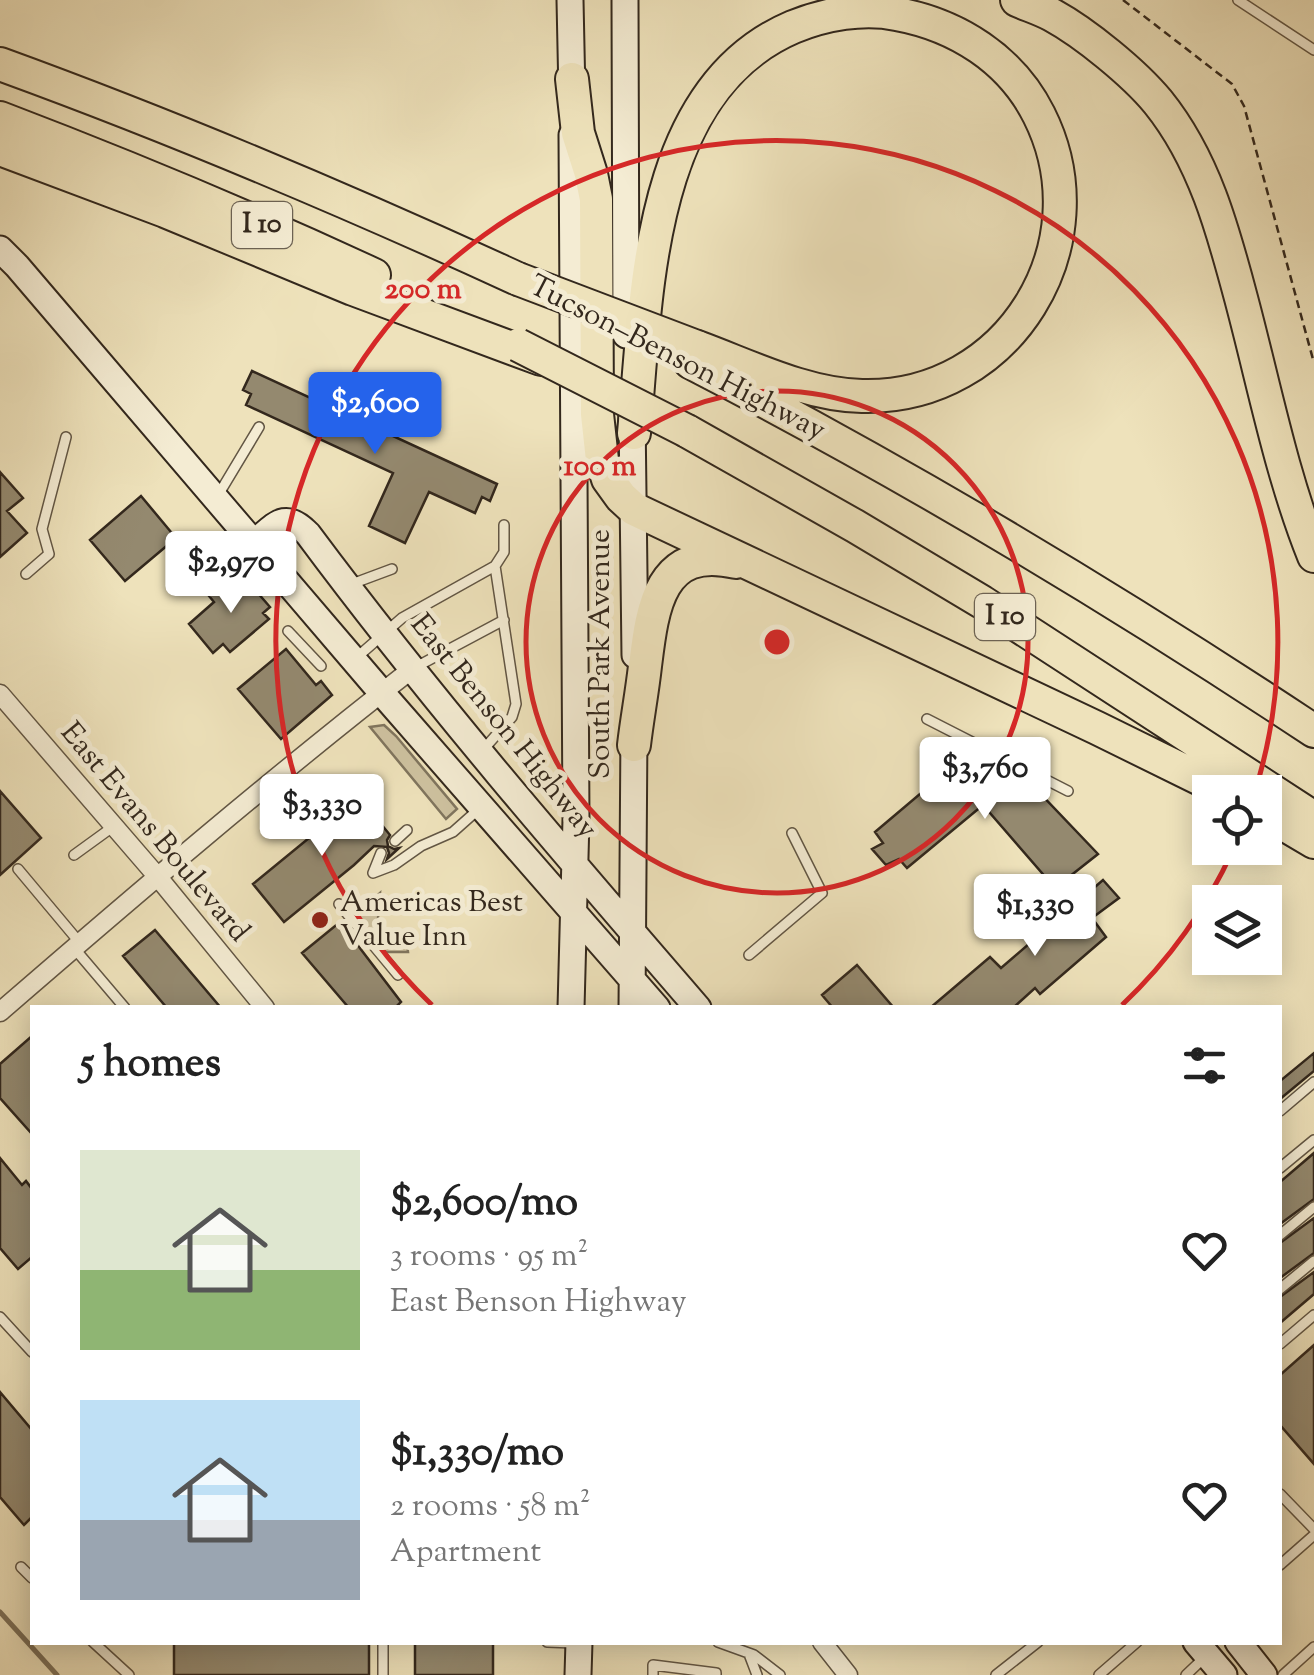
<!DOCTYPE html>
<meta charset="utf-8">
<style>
:root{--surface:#fff;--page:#f2f2f2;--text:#222;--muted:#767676;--accent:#2563eb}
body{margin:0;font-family:"Sorts Mill Goudy",serif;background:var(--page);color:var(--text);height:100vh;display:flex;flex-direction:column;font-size:38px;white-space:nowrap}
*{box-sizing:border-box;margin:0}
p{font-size:32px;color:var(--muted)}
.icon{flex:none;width:55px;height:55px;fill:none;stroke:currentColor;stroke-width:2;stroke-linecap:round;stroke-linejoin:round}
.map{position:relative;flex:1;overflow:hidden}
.panel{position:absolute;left:30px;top:1005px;width:1252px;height:640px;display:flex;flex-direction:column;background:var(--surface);border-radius:0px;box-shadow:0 5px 25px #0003}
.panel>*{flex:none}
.buttons{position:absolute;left:1192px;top:775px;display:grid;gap:20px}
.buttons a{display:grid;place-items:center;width:90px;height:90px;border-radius:0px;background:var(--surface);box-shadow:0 5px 25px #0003;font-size:50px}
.price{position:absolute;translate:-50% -85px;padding:0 22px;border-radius:10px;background:#fff;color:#222;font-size:32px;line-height:65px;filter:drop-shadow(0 2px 5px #0008)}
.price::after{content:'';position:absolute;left:50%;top:60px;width:30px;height:22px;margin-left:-15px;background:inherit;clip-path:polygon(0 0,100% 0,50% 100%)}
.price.on{background:var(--accent);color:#fff}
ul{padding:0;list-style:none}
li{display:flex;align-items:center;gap:30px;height:250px;padding:0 50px}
li span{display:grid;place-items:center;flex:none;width:280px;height:200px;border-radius:0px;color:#555}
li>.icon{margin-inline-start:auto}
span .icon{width:120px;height:120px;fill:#fffc;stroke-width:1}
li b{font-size:42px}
h2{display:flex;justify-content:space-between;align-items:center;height:120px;padding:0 50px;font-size:42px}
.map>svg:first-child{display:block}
.green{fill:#cec2a0;stroke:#80755e;stroke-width:2.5}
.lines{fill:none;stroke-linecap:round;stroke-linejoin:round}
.stream{stroke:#7d725b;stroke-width:5}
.building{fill:#94896f;stroke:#33281d;stroke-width:2.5}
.service-casing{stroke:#625644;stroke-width:12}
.minor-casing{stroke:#625644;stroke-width:21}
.secondary-casing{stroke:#33281d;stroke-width:29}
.motorway-casing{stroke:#33281d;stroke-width:36}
.path{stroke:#33281d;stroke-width:2.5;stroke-dasharray:8 5;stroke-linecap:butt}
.service{stroke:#f4ecd3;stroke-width:9}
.minor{stroke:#f4ecd3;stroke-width:18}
.secondary{stroke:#f4ecd3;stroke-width:25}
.motorway{stroke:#eee2bb;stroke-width:32}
.motorway-bridge-casing{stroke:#33281d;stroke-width:36;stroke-linecap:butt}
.motorway-bridge{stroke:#eee2bb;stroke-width:32}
.ring{fill:none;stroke:#d62828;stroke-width:5}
.poi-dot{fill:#8f2418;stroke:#f4ecd3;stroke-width:4}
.labels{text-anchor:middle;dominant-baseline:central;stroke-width:10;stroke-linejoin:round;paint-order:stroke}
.shield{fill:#f4ecd3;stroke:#6d6354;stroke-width:2.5}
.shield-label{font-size:28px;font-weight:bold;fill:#33281d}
.street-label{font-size:30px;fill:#33281d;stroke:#f4ecd3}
.poi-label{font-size:30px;fill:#33281d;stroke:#f4ecd3;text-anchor:start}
.centre{fill:#d62828;stroke:#f4ecd3;stroke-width:5}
.ring-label{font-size:30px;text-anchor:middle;font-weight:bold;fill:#d62828;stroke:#f4ecd3;stroke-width:10;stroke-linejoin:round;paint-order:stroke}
</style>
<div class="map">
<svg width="1314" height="1675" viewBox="0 0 1314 1675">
<rect width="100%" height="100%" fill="#eee2bb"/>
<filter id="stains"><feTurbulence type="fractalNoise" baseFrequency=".002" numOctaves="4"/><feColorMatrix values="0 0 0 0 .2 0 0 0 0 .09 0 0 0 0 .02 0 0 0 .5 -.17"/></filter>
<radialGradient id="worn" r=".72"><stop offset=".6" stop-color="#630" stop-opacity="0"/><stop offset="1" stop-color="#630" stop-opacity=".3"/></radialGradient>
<path class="green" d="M384,725L396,736L457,809L446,819L370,727Z
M380,893L377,931L393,941L406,936L408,952H386L355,915Z"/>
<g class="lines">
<path class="stream" d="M0,1612L57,1675"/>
</g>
<path class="building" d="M252,371L497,484L490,501L482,497L475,513L429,492L405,543L369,526L393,473L246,405L251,394L243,390Z
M0,472L23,498L7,511L27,533L0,557Z
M141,496L176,538L125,581L90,540Z
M244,577L270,607L263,613L269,619L230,652L223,644L213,653L189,624L214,602L209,596L222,585L227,591Z
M286,649L316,685L321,681L332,695L281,739L238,689Z
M959,761L968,769L978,762L1001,787L1005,784L1009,788L1017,782L1025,792L1033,786L1098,854L1055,888L983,805L907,868L899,859L886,865L872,849L883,843L875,832Z
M0,791L41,838L0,875Z
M359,797L390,835L387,840L388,846L394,849L399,848L387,859L389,853L387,847L374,846L354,865L284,922L253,884Z
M1103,880L1119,898L1092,918L1106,937L1040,994L1035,988L1013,1008H930L990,957L1001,968Z
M340,922L401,1002L395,1008H349L302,953Z
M155,930L221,1008H167L123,956Z
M857,965L894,1008H833L822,995Z
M32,1036V1134L0,1098V1064Z
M1314,1053V1071L1280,1099V1081Z
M1314,1153V1199L1280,1224V1182Z
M0,1158L22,1185L26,1181L32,1189V1257L18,1269L0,1248Z
M1314,1218V1253L1280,1278V1243Z
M1314,1272V1294L1280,1323V1297Z
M1314,1345V1464L1280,1425V1375Z
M0,1392L32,1430V1517L24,1525L0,1497Z
M174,1642H369V1675H174Z
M415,1642H493V1675H415Z"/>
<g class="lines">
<defs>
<path id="service" d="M1238,0L1314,50
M217,497L259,427
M223,563L252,545
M26,574L49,554L42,529L66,437
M349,585L392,569
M288,631L321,666
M356,658L402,618L495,566L504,552V525
M414,668L504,620
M927,719L1068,791
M483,750L512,717L516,704L495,566
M395,841L407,830
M381,853L373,873L394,865L421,846L453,832L480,808
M74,855L114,826
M18,869L80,943
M339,904L398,975
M74,948L125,1008
M749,955L822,893L792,833
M1280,1111L1314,1082
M1280,1168L1314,1140
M1280,1235L1314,1207
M1280,1289L1314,1261
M0,1317L32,1352
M1280,1344L1314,1315
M1280,1494L1314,1529
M1280,1565L1314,1535
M21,1567L32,1578
M93,1642L129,1675
M547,1642L574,1643
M718,1642L754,1655L780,1675
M749,1654L757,1675
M383,1675V1642
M653,1675V1665L716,1673V1675
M996,1675L1038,1642
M1099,1675L1137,1642
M1186,1675L1206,1656
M1283,1675L1314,1647"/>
<path id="minor" d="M0,694L157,876L265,1008
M0,1012C135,895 271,779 412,669
M822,1642L848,1675"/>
<path id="secondary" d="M570,0L572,95
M625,0L626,335
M0,249L17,266L382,693L657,1008
M632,415L635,655
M254,543C275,526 284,509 308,534C430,698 564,853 698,1008
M571,1008L576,819L572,135
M632,1008L634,730
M1196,1642L1224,1675
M1238,1642L1264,1675
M578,1675L579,1642"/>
<path id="motorway" d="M1017,0C1028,5 1041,9 1052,15C1085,33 1134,73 1158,102C1204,159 1223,230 1241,298C1264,384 1281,474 1314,556
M0,64C176,128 348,201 518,279
M572,79L578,133L591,174L596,199L597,414L602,460L608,479L621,497L634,509L1097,728L1227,792
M0,118C126,166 251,218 374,275
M0,149L165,211L353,289L541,359
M690,362C905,473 1112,597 1314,731
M687,431L855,526L982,602L1314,818
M634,433C647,297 645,90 793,27C825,14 863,7 897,14C957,25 1011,59 1039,115C1104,244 1009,400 862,396C806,395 749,366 697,347
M634,745C637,719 642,693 645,666C652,609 659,544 736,562
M1265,813L1314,842"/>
</defs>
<use href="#service" class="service-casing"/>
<use href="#minor" class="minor-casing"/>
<use href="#secondary" class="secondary-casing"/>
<use href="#motorway" class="motorway-casing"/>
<path class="path" d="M1123,0L1232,84L1244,106L1314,363"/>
<use href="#service" class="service"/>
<use href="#minor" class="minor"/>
<use href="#secondary" class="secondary"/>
<use href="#motorway" class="motorway"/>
<defs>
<path id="motorway-bridge" d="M518,279L697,347
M518,345L687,431"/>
</defs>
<use href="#motorway-bridge" class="motorway-bridge-casing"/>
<use href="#motorway-bridge" class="motorway-bridge"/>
</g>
<g class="ring">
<circle cx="777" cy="642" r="251"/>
<path d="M1233 850A501 501 0 0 1 1122 1005M432 1005A501 501 0 1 1 1256 788"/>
</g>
<circle class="poi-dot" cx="320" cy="920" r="10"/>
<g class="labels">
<g class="shield">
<rect x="232" y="202" width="60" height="46" rx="8"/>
<rect x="975" y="594" width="60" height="46" rx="8"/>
</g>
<g class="shield-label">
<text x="262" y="225">I 10</text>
<text x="1005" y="617">I 10</text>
</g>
<g class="street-label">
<text transform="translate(677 359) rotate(27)">Tucson–Benson Highway</text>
<text transform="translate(601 654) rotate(-90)">South Park Avenue</text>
<text transform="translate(503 727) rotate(51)">East Benson Highway</text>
<text transform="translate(154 833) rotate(50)">East Evans Boulevard</text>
</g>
<g class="poi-label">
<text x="340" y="903">Americas Best<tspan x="340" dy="34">Value Inn</tspan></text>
</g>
</g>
<circle cx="777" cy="642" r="15" class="centre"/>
<g class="ring-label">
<text x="423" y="298">200 m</text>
<text x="600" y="475">100 m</text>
</g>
<rect width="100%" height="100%" filter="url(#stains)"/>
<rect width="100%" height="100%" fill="url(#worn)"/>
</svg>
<div class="buttons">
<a><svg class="icon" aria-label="locate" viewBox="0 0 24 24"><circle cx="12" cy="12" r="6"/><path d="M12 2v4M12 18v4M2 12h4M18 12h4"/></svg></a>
<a><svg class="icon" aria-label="layers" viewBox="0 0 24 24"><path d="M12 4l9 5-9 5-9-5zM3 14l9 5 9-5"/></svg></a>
</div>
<b class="price on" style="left:375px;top:457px">$2,600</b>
<b class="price" style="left:231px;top:616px">$2,970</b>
<b class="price" style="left:985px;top:822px">$3,760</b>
<b class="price" style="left:322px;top:859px">$3,330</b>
<b class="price" style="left:1035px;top:959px">$1,330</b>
<section class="panel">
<h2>5 homes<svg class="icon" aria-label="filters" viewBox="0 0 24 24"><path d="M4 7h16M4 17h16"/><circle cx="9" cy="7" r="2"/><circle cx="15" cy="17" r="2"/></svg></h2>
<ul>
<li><span style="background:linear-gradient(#dfe7d0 60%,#8fb573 0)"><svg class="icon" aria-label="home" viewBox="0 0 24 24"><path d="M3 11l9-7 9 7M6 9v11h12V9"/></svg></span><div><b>$2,600/mo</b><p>3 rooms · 95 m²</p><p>East Benson Highway</p></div><svg class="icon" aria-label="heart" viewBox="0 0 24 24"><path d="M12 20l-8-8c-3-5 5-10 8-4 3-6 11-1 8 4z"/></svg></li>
<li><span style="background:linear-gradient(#bfe0f5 60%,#9aa5b1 0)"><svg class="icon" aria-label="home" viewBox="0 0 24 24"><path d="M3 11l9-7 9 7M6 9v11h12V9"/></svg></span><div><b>$1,330/mo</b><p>2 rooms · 58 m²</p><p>Apartment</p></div><svg class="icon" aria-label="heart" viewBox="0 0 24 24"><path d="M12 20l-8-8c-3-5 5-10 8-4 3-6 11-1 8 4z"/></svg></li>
</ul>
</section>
</div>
